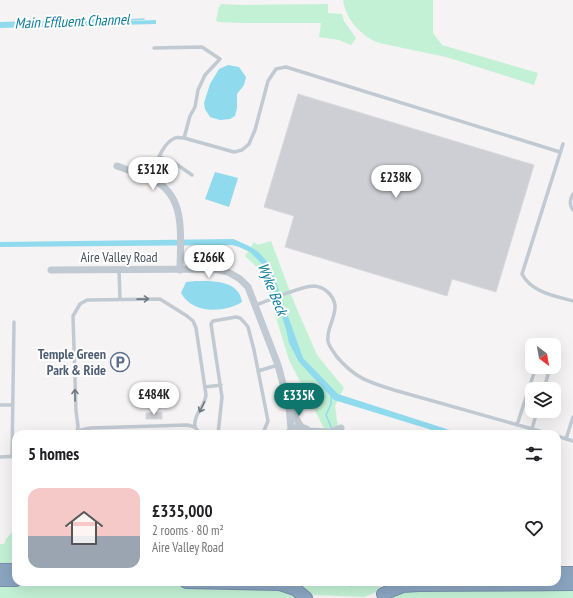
<!DOCTYPE html>
<meta charset="utf-8">
<style>
:root{--surface:#fff;--page:#f2f2f2;--text:#202124;--muted:#757577;--accent:#0f766e}
body{margin:0;font-family:"PT Sans Narrow",sans-serif;background:var(--page);color:var(--text);height:100vh;display:flex;flex-direction:column;font-size:15px;white-space:nowrap}
*{box-sizing:border-box;margin:0}
p{font-size:13px;color:var(--muted)}
.icon{flex:none;width:22px;height:22px;fill:none;stroke:currentColor;stroke-width:2;stroke-linecap:round;stroke-linejoin:round}
.map{position:relative;flex:1;overflow:hidden}
.sheet{position:absolute;left:12px;top:430px;width:549px;height:156px;display:flex;flex-direction:column;background:var(--surface);border-radius:12px;box-shadow:0 4px 16px #0002}
.sheet>*{flex:none}
.needle{width:26px;rotate:149deg}
.fabs{position:absolute;left:525px;top:338px;display:grid;gap:8px}
.fabs a{display:grid;place-items:center;width:36px;height:36px;border-radius:8px;background:var(--surface);box-shadow:0 4px 16px #0002;font-size:20px}
.price{position:absolute;translate:-50% -34px;padding:0 9px;border-radius:14px;background:#fff;color:#222;font-size:13px;line-height:26px;filter:drop-shadow(0 1px 2px #0008)}
.price::after{content:'';position:absolute;left:50%;top:24px;width:12px;height:9px;margin-left:-6px;background:inherit;clip-path:polygon(0 0,100% 0,50% 100%)}
.price.active{background:var(--accent);color:#fff}
ul{padding:0;list-style:none}
li{display:flex;align-items:center;gap:12px;height:100px;padding:0 16px}
li span{display:grid;place-items:center;flex:none;width:112px;height:80px;border-radius:12px;color:#555}
li>.icon{margin-inline-start:auto}
span .icon{width:48px;height:48px;fill:#fffc;stroke-width:1}
li b{font-size:17px}
h2{display:flex;justify-content:space-between;align-items:center;height:48px;padding:0 16px;font-size:17px}
.map>svg:first-child{display:block}
.green{fill:#c3f1d5}
.water{fill:#90daee}
.lines{fill:none;stroke-linecap:round;stroke-linejoin:round}
.stream{stroke:#90daee;stroke-width:1.5}
.building{fill:#cdcfd5;stroke:#d7d9de}
.highway-casing{stroke:#7690ad;stroke-width:14}
.lane{stroke:#c1cad2;stroke-width:3.5}
.street{stroke:#c1cad2;stroke-width:7}
.highway{stroke:#8ba5c1;stroke-width:12}
.oneway{stroke:#6e7983}
.labels{text-anchor:middle;dominant-baseline:central;stroke-width:4;stroke-linejoin:round;paint-order:stroke}
.street-label{font-size:14px;fill:#4a5661;stroke:#fff}
.service-label{font-size:14px;font-weight:bold;fill:#4e5e75;stroke:#fff;text-anchor:end}
.water-label{font-size:15px;font-style:italic;fill:#0c7c9b;stroke:#fff}
</style>
<div class="map">
<svg width="573" height="598" viewBox="0 0 573 598">
<rect width="100%" height="100%" fill="#f5f3f3"/>
<path class="green" d="M343,0H433V33L442,45L538,73L534,85L446,57L379,43C361,36 346,20 343,0Z
M221,4L243,5L328,4V13L342,14L344,21L356,38L351,45L339,40L319,37L321,23H242L218,22L216,20L219,7Z
M271,241L294,302L317,355L344,388L335,406L339,434H327L289,360L262,272L245,256L254,242L258,245Z
M16,528V563L0,564V544H4L5,542L6,539L12,532L15,531Z
M301,582H383L376,592L364,597L314,595L307,591Z
M0,583L219,585L273,587L290,593L297,598H0Z
M573,584V598H379L392,590Z"/>
<path class="water" d="M128,18V21L156,20V24L0,28V22Z
M228,65L239,67L246,77L244,85L237,94V108L235,116L230,119L220,120L210,117L205,109L204,103L210,84L219,69Z
M215,172L238,178L229,207L205,199Z
M233,239C252,247 258,249 270,266L303,358L338,394L462,434H445L334,400L299,362L289,343L286,329L269,275L262,264L250,252L239,247L232,245L0,247V242Z
M196,281C213,281 239,280 242,302C224,313 192,314 181,293L186,282Z"/>
<g class="lines">
<path class="stream" d="M126,20L144,19
M331,395V404L326,415L332,429
M351,582V586"/>
</g>
<path class="building" d="M298,94L534,165L496,292L452,279L447,296L285,247L294,216L264,207Z
M162,412V419H146V413Z"/>
<g class="lines">
<defs>
<path id="highway" d="M0,570H16
M557,573H573
M0,580H16
M186,582L280,584L295,589L306,598
M383,594L403,586L418,585L573,584"/>
</defs>
<use href="#highway" class="highway-casing"/>
<path class="lane" d="M154,48L202,47L220,59L205,75L198,90L195,107L190,116L184,138
M563,144L522,274C531,292 555,296 573,301
M159,157L172,161L192,175
M150,178C156,166 161,144 175,138C177,137 181,138 184,138L234,152L242,150L249,144L255,130L268,81L276,69L286,67L560,152
M573,194C570,199 569,205 573,210
M119,270L120,299
M256,305C271,300 300,286 314,286C325,287 333,295 335,305C336,318 326,329 328,341C329,347 334,352 337,357C355,378 368,382 394,390L550,434
M543,345L546,342H551L555,344L556,349L554,355
M258,371L278,365
M205,387L221,385
M544,389L550,367
M0,405H13
M517,425L536,367
M532,429L537,411
M77,434L78,426L76,411L73,316L80,304L87,300L160,299L187,316L193,321L196,328L206,395C205,406 193,415 195,427
M77,434L81,430L90,428L187,425L195,427L200,434
M218,434L222,397L211,324L213,321L236,317L240,318L244,322L248,327L254,350L268,421L263,433L261,434
M557,436L573,441
M566,439L573,417
M0,457L16,456
M12,457L14,322"/>
<path class="street" d="M117,166C130,171 145,175 157,182C187,200 180,240 180,270
M51,270L215,269L228,272L240,279L248,287L278,365L289,406L291,429
M290,408L301,427
M310,431L329,432
M287,434C294,425 305,425 312,434
M325,434L341,428"/>
<use href="#highway" class="highway"/>
</g>
<defs><path id="oneway-shaft" d="M-6 0H5M1.5-3L5.5 0L1.5 3" fill="none" stroke-width="1.6" stroke-linecap="round" stroke-linejoin="round"/></defs>
<g class="oneway">
<use href="#oneway-shaft" transform="translate(143 299) rotate(-1)"/>
<use href="#oneway-shaft" transform="translate(75 395) rotate(-91)"/>
<use href="#oneway-shaft" transform="translate(202 407) rotate(116)"/>
</g>
<defs>
<symbol id="parking-ring" viewBox="-11 -11 22 22"><circle r="9.5" fill="#fff" stroke="#5c6f8a" stroke-width="1.5"/><path d="M-3.5-5.5H1a3.5 3.5 0 0 1 0 7H-1V5.5H-3.5ZM-1-3.4V-.6H.8a1.4 1.4 0 0 0 0-2.8Z" fill="#5c6f8a"/></symbol>
</defs>
<g fill-rule="evenodd">
<use href="#parking-ring" x="109" y="351" width="22" height="22"/>
</g>
<g class="labels">
<g class="street-label">
<text x="119" y="257">Aire Valley Road</text>
</g>
<g class="service-label">
<text x="106" y="354">Temple Green<tspan x="106" dy="16">Park &amp; Ride</tspan></text>
</g>
<g class="water-label">
<text transform="translate(72 21) rotate(-2)">Main Effluent Channel</text>
<text transform="translate(273 289) rotate(68)">Wyke Beck</text>
</g>
</g>
</svg>
<div class="fabs">
<a><svg class="needle" viewBox="-14 -14 28 28"><path d="M0-13l5 13h-10z" fill="#e53935"/><path d="M0 13l5-13h-10z" fill="#757577"/></svg></a>
<a><svg class="icon" aria-label="layers" viewBox="0 0 24 24"><path d="M12 4l9 5-9 5-9-5zM3 14l9 5 9-5"/></svg></a>
</div>
<b class="price" style="left:153px;top:191px">£312K</b>
<b class="price" style="left:396px;top:199px">£238K</b>
<b class="price" style="left:209px;top:279px">£266K</b>
<b class="price" style="left:154px;top:416px">£484K</b>
<b class="price active" style="left:299px;top:417px">£335K</b>
<section class="sheet">
<h2>5 homes<svg class="icon" aria-label="filters" viewBox="0 0 24 24"><path d="M4 7h16M4 17h16"/><circle cx="9" cy="7" r="2"/><circle cx="15" cy="17" r="2"/></svg></h2>
<ul>
<li><span style="background:linear-gradient(#f6c9c9 60%,#9aa5b1 0)"><svg class="icon" aria-label="home" viewBox="0 0 24 24"><path d="M3 11l9-7 9 7M6 9v11h12V9"/></svg></span><div><b>£335,000</b><p>2 rooms · 80 m²</p><p>Aire Valley Road</p></div><svg class="icon" aria-label="heart" viewBox="0 0 24 24"><path d="M12 20l-8-8c-3-5 5-10 8-4 3-6 11-1 8 4z"/></svg></li>
</ul>
</section>
</div>
